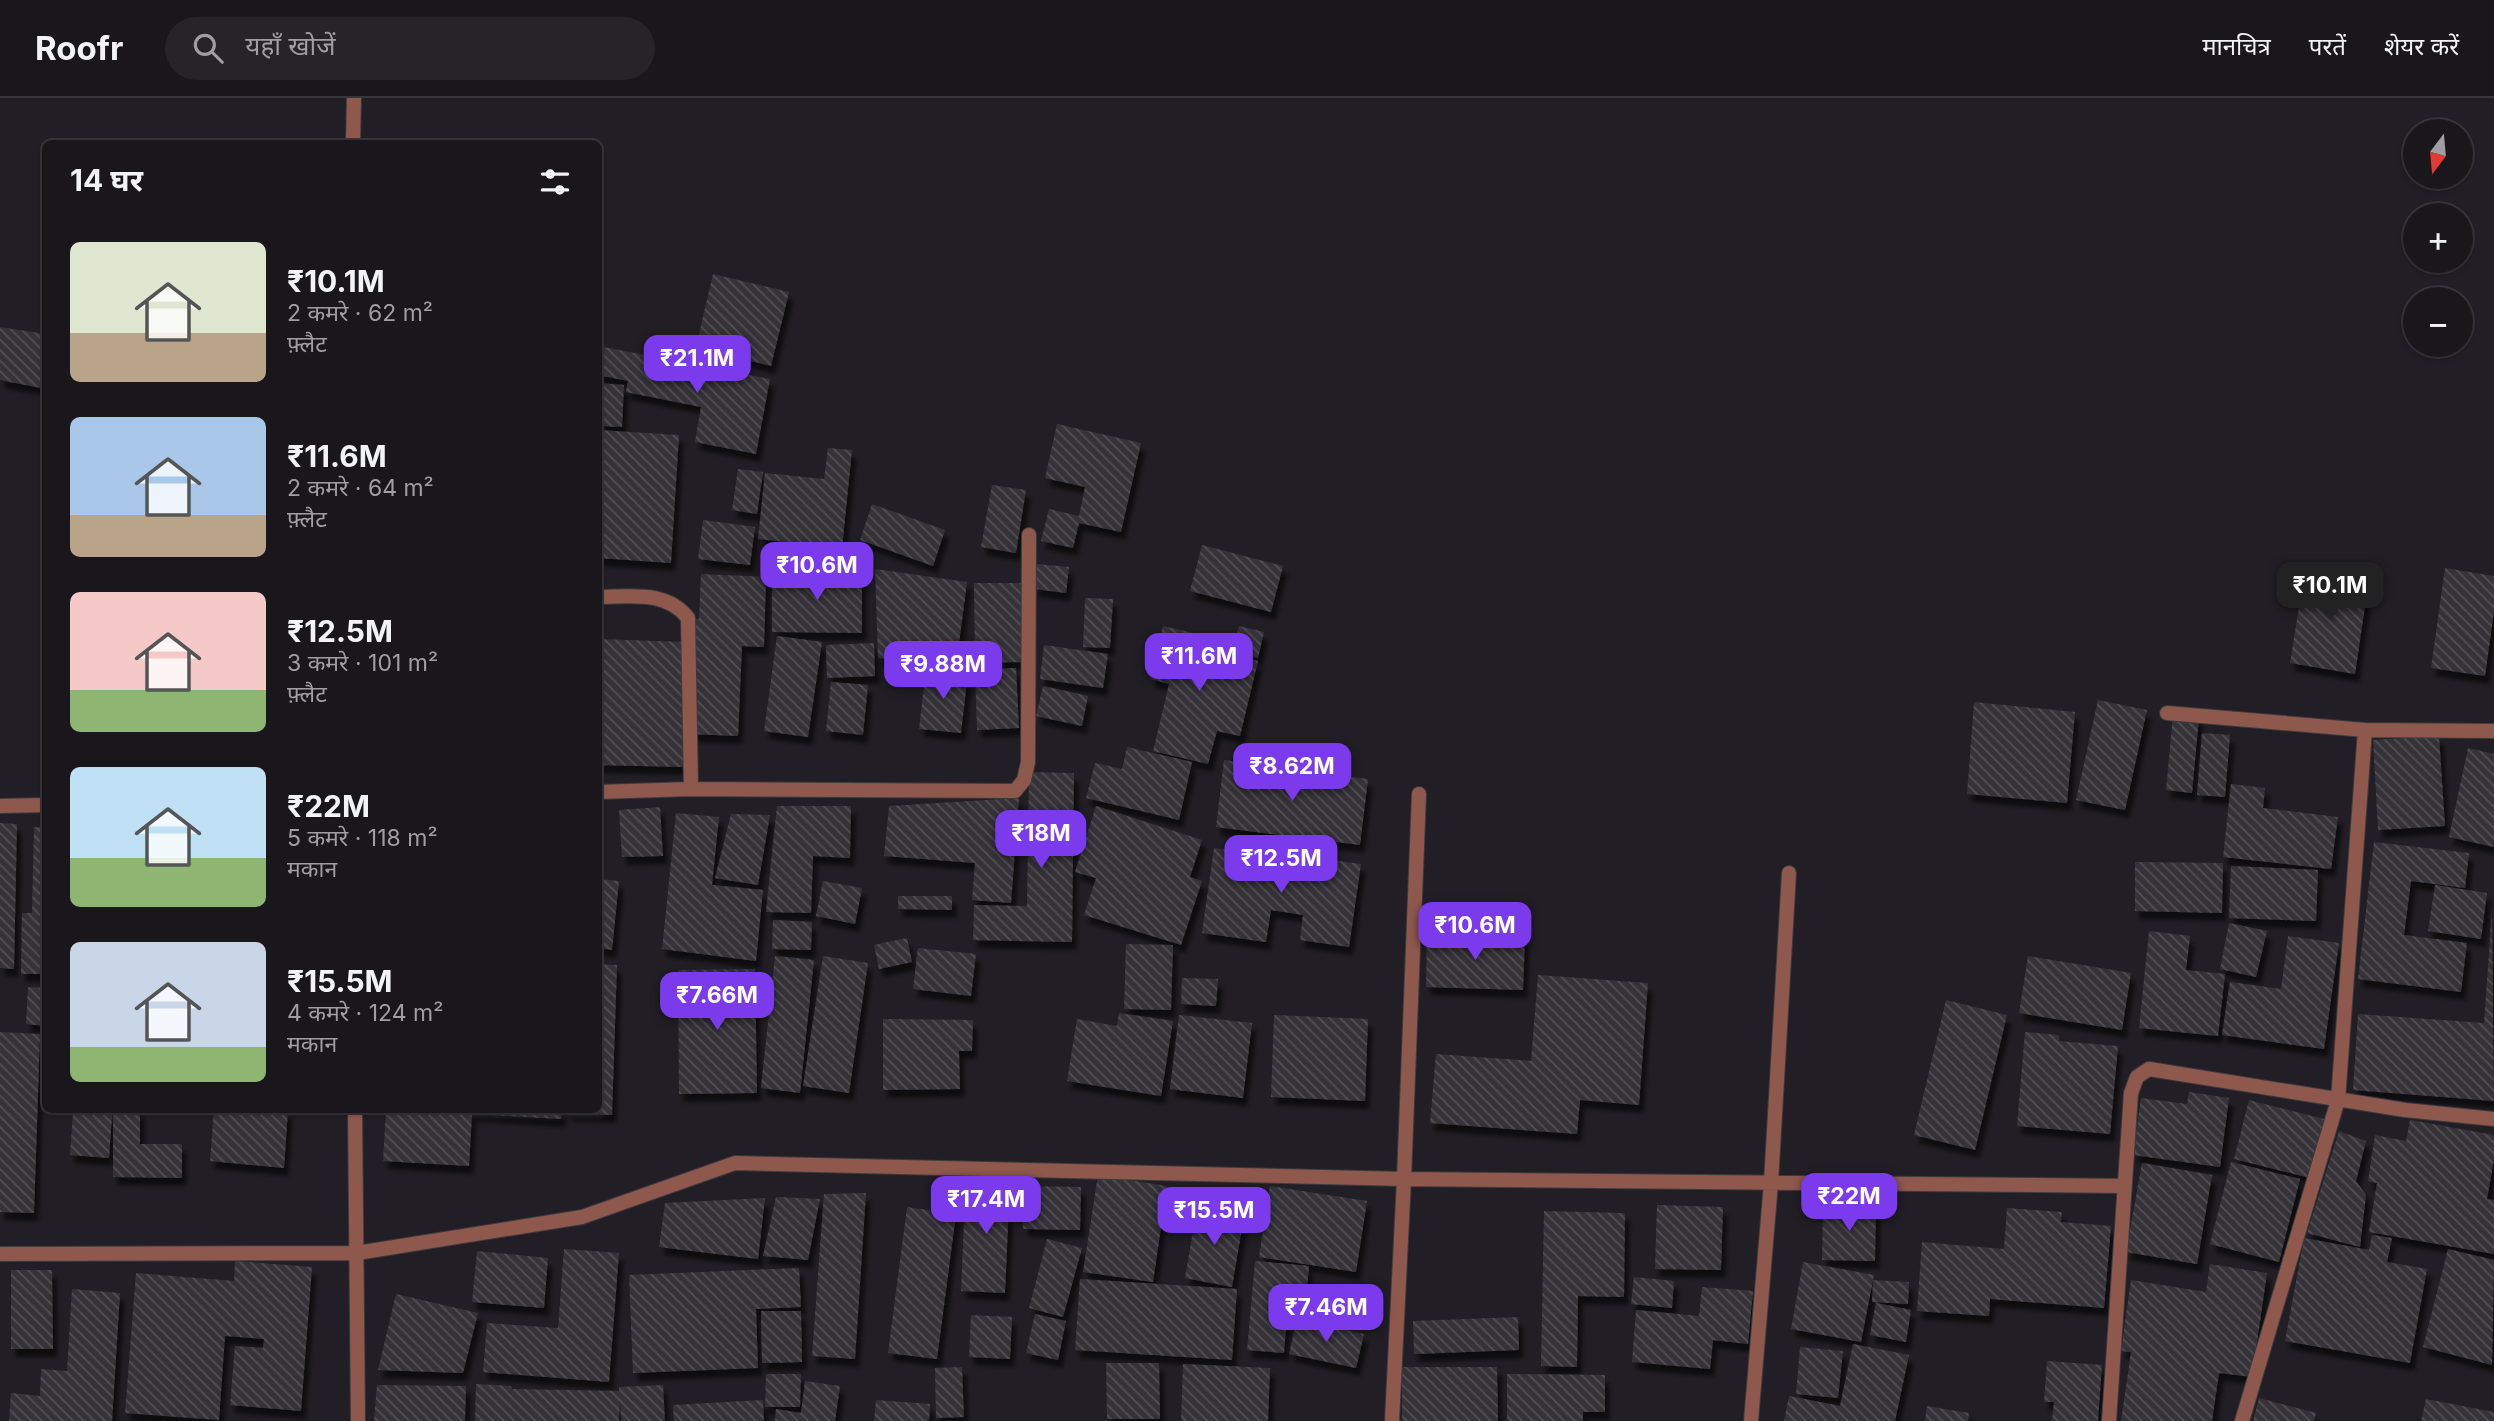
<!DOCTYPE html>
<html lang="hi">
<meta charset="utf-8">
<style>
:root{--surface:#19171c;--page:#262429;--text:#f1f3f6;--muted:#9f9fa3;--line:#37363b;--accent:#7c3aed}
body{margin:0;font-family:Inter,"Noto Sans Devanagari",sans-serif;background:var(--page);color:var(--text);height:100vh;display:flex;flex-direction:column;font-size:26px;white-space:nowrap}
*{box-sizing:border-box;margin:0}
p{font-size:23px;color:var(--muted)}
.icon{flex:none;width:38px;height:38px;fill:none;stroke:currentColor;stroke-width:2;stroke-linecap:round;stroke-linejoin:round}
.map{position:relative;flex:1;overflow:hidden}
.details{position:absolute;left:42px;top:42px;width:560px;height:973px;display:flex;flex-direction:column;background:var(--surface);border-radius:10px;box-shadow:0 2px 5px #0004,0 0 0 2px var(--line)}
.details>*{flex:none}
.needle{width:46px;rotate:196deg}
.tools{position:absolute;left:2403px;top:21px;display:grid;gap:14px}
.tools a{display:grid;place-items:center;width:70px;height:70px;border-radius:50%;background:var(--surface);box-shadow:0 2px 5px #0004,0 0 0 2px var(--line);font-size:35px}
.price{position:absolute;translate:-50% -60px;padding:0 16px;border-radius:14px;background:var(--accent);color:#fff;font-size:23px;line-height:46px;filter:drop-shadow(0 2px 4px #0008)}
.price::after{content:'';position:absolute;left:50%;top:42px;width:21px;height:16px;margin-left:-10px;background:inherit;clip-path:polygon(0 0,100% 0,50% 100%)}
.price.current{background:#222;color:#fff}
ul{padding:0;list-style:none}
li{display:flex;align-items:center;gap:21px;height:175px;padding:0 28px}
li span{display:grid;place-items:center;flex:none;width:196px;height:140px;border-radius:10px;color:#555}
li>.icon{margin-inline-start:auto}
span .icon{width:84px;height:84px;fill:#fffc;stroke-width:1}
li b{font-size:30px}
h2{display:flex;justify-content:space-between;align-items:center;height:84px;padding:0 28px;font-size:30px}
header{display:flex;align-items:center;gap:42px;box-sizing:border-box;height:98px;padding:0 35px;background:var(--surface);border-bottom:2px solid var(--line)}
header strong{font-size:33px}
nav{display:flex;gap:38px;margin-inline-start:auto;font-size:24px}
.search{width:490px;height:63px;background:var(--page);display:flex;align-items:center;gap:18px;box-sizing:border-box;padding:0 24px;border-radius:38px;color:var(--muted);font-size:26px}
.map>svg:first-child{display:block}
.building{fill:url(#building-back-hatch);filter:url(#shadow)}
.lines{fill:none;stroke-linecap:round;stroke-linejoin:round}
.minor-casing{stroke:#3c3a3f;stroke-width:16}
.minor{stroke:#8f584d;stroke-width:14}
</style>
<header>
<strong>Roofr</strong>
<div class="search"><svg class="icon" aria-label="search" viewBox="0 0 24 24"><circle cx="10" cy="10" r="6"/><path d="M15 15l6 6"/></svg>यहाँ खोजें</div>
<nav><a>मानचित्र</a><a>परतें</a><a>शेयर करें</a></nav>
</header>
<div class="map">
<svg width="2494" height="1323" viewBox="0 0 2494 1323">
<defs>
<pattern id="building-back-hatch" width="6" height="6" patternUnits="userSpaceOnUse" patternTransform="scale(1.75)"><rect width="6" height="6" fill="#353339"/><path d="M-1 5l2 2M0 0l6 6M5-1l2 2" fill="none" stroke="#525055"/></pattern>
<filter id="shadow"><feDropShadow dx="4.5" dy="8" stdDeviation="2" flood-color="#0009"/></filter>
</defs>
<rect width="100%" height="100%" fill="#211f25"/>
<path class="building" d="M713,176L789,194L771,268L696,249Z
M0,229L46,236V291L0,282Z
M598,248L770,281L756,356L695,344L701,309L626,294L628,283L598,277Z
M598,285L624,287L622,329L598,328Z
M1057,326L1141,345L1121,434L1079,425L1073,450L1041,443L1049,411L1079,418L1085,389L1045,380Z
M598,332L679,337L671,465L598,460Z
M828,350L852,352L842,450L758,441L765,375L824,381Z
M738,371L763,374L757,416L732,412Z
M992,387L1026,392L1016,455L981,449Z
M872,406L945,432L933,468L860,442Z
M703,422L755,429L750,467L698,461Z
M1202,447L1283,468L1271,514L1190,493Z
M1037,466L1069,469L1066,495L1034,491Z
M2445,470L2494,478V513L2485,578L2431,570Z
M875,471L967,484L956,568L878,560Z
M772,472L862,473V535L772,534Z
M2305,472L2369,481L2355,576L2290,565Z
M701,476L766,479L764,549L742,548L738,638L690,636L694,521H699Z
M974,485H1022L1023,564L975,565Z
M1085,500L1113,501L1110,550L1083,549Z
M1163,528L1224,542L1220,554L1258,563L1240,638L1217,633L1208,666L1153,653L1169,586L1150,581Z
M1239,528L1264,534L1258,560L1233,554Z
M777,538L822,544L808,639L764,633Z
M598,541L686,544L683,669L598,667Z
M874,545L875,578L827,580L826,547Z
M1044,547L1108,556L1103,590L1040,581Z
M926,570L968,575L961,635L919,631Z
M1016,570L1019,630L977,632L975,571Z
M831,584L868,587L863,637L826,633Z
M1043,588L1088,598L1082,628L1036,618Z
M2098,602L2147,612L2125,712L2076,702Z
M1974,604L2075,614L2067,705L1967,696Z
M2173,617L2199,619L2192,695L2166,692Z
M2202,635L2230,637L2225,699L2197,697Z
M2439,638L2445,728L2378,732L2373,642Z
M1127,649L1192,664L1179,722L1086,700L1095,665L1122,671Z
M2468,650L2494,656V749L2449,739Z
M1224,662L1368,681L1360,747L1216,729Z
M1029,674L1074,675L1072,844L973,842L974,807L1027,808Z
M2231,686L2265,690L2263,710L2338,719L2331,771L2223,759Z
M1019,700L1011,805L972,802L975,765L884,758L889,708Z
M777,708H851L850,760L813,758L811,815L766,814Z
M1096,708L1202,742L1190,779L1202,783L1181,847L1084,817L1096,780L1075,774Z
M660,709L663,758L622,759L619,712Z
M676,715L719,719L712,787L763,792L756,863L662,851Z
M731,716L770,717L758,787L715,780Z
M0,725L17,726L14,871L0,870Z
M34,729L46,730V876H21L22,815H32Z
M2374,744L2469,755L2465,790L2411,783L2404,837L2467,845L2461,894L2358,881Z
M1214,750L1257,756V752L1361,766L1349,849L1300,842L1303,817L1271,812L1266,844L1202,835Z
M2135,764L2223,765L2222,815L2135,813Z
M2231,768L2318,772L2316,823L2229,820Z
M598,781L619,783L612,852L598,850Z
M823,783L862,790L855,826L816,818Z
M2435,787L2487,795L2481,841L2428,833Z
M898,798H952V812L898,811Z
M2492,812L2494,1003L2353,992L2358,916L2484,925Z
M773,822L812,824L811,852L772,851Z
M2229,825L2267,833L2256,879L2220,871Z
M2149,833L2190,838L2186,872L2225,876L2218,938L2139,930Z
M1427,836L1525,839L1523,892L1426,889Z
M2288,838L2339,845L2324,951L2222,937L2230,884L2281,891Z
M907,840L912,864L879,871L874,847Z
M1126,846L1173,847L1171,912L1124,911Z
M918,850L976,856L971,898L913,891Z
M775,858L814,862L800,995L761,990Z
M823,858L868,865L849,995L803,988Z
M2028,858L2131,875L2122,932L2019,915Z
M598,866L617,867L612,1017L567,1016V1012H598Z
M755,871L757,995L679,996L678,872Z
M1538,877L1648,885L1639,1007L1580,1002L1577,1036L1430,1025L1436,956L1531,963Z
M1182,880L1218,881L1216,908L1181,906Z
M28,889L46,890V928L26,926Z
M1946,902L2007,917L1975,1052L1914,1037Z
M1119,915L1173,923L1161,998L1067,983L1077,921L1117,928Z
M1179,917L1252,925L1243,1000L1170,991Z
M1274,917L1368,921L1365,1003L1271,999Z
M883,921L973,922L972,953H959L960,991L883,992Z
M0,934L40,936L34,1115L0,1114Z
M2025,934L2059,937V943L2118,948L2110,1036L2017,1028Z
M2189,994L2229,1000L2220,1069L2133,1057L2141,1000L2187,1006Z
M2249,1002L2324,1021L2310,1080L2234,1061Z
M113,1012H140V1046H182V1080L113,1079Z
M214,1012H288L284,1070L210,1063Z
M386,1012H562L561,1021L472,1016L469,1068L383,1063Z
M73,1014L112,1017L109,1060L70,1057Z
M2410,1022L2494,1037V1061L2487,1101L2494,1102V1156L2369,1134L2377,1085L2368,1083L2375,1037L2406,1043Z
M2339,1033L2366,1043L2356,1083L2366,1097L2360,1149L2307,1135Z
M2231,1064L2300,1081L2279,1164L2210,1146Z
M2142,1065L2212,1077L2197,1166L2126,1154Z
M1098,1077L1167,1088L1153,1184L1083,1174Z
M966,1080L1010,1082L1005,1195L961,1193Z
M1024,1088L1081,1089L1080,1132L1023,1131Z
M1270,1088L1367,1103L1356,1174L1259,1159Z
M866,1095L855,1261L812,1258L824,1096Z
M776,1099L820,1101L808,1162L763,1158Z
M765,1100L758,1161L659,1149L665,1105Z
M1657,1107L1723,1109L1721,1172L1655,1171Z
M1823,1107L1876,1109L1875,1163L1822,1162Z
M907,1109L956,1116L937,1261L888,1255Z
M1197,1109L1244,1118L1232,1189L1185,1180Z
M2007,1110L2062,1114L2061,1124L2111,1128L2104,1210L1990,1201L1989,1218L1917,1213L1922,1144L2004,1151Z
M1544,1113L1625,1115L1624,1199L1578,1198L1577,1269L1541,1268Z
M2372,1137L2392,1140L2387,1164L2427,1171L2410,1265L2285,1243L2304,1140L2369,1152Z
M1047,1141L1082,1150L1063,1219L1029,1210Z
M564,1151L619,1155L609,1284L483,1274L487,1225L558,1230Z
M2448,1151L2494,1162L2492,1267L2423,1249Z
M477,1153L548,1160L544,1210L472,1204Z
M235,1163L312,1169L301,1313L230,1307L235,1248L263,1250L264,1241L225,1238L219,1322L125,1315L136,1175L234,1183Z
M1255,1163L1309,1168L1307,1190L1344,1193L1342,1219L1287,1216L1284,1255L1247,1252Z
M1803,1164L1874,1177L1861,1244L1791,1231Z
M2210,1166L2267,1175L2252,1279L2219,1275L2212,1323H2121L2131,1254L2121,1253L2131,1182L2206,1194Z
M799,1170L801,1209L756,1211L758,1270L633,1275L629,1177Z
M11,1172H52L53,1251H11Z
M1634,1179L1674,1183L1672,1210L1631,1206Z
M1080,1181L1237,1191L1232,1262L1075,1252Z
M1873,1182L1909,1184L1908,1206L1872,1204Z
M1702,1189L1753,1193L1748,1246L1713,1242L1710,1271L1632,1264L1636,1212L1699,1218Z
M72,1191L120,1195L112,1323H9L11,1295L40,1298L41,1271L67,1273Z
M396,1196L478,1215L463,1275L378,1272Z
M1876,1205L1911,1212L1906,1244L1870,1237Z
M761,1213H801L802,1264L762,1265Z
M1035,1216L1066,1223L1058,1262L1026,1255Z
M971,1217L1012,1219L1010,1261L969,1259Z
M1518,1219L1519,1252L1414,1256L1413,1223Z
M1297,1221L1364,1236L1356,1270L1289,1256Z
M1853,1246L1909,1257L1895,1323H1784L1789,1298L1840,1308Z
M1800,1249L1843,1253L1838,1300L1796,1296Z
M2047,1263L2102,1267L2098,1323H2052L2054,1304H2044Z
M1106,1265H1159L1160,1321H1107Z
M1183,1266L1270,1270L1268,1323H1181Z
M962,1269L964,1319L936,1320L935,1270Z
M1402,1269H1497L1498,1323H1402Z
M766,1276H801L800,1309H765Z
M1507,1276L1605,1277V1314H1583V1323H1507Z
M805,1283L840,1288L835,1323H775L776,1311L801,1315Z
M476,1286L511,1288L512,1291L619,1293V1289L663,1287L665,1323H621L620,1302L619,1323H475Z
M377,1287L466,1288L465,1323H374Z
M2259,1300L2316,1315L2314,1323H2253Z
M2426,1301L2494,1314V1323H2421Z
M763,1302L764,1323H674L673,1307Z
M876,1302L930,1306L929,1323H874Z
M1927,1308L1969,1315L1968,1323H1925Z"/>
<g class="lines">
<defs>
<path id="minor" d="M353,46L354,0
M598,499C631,499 666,492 688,520L691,691
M2167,615L2365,632L2494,633
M598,694L691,691L1015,693L1024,682L1028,664L1029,437
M1419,696L1404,1081L2125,1088
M0,708L46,707
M355,1012L358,1323
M0,1156L357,1155L582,1119L735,1065L1404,1081L1392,1323
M1751,1323L1771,1085L1789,775
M2109,1323L2131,995L2137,979L2149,971L2405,1012L2494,1021
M2242,1323L2338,1002L2365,632"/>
</defs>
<use href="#minor" class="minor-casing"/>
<use href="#minor" class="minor"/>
</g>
</svg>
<div class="tools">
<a><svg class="needle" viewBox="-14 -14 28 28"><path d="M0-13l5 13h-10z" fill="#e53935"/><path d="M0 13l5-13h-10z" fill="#9f9fa3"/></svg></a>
<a>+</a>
<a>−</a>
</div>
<b class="price" style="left:697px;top:297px">₹21.1M</b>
<b class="price" style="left:817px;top:504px">₹10.6M</b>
<b class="price current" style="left:2330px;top:524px">₹10.1M</b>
<b class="price" style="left:1199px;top:595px">₹11.6M</b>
<b class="price" style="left:943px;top:603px">₹9.88M</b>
<b class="price" style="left:1292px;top:705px">₹8.62M</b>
<b class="price" style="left:1041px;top:772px">₹18M</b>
<b class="price" style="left:1281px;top:797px">₹12.5M</b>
<b class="price" style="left:1475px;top:864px">₹10.6M</b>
<b class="price" style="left:717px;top:934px">₹7.66M</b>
<b class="price" style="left:1849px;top:1135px">₹22M</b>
<b class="price" style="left:986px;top:1138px">₹17.4M</b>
<b class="price" style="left:1214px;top:1149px">₹15.5M</b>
<b class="price" style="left:1326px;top:1246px">₹7.46M</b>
<section class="details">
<h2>14 घर<svg class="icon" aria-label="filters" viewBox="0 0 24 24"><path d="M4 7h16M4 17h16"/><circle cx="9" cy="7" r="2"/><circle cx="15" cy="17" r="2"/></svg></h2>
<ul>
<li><span style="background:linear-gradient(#dfe7d0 65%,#b9a48a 0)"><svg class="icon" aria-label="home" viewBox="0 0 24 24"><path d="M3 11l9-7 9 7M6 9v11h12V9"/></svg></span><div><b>₹10.1M</b><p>2 कमरे · 62 m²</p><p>फ़्लैट</p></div></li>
<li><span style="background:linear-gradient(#a9c7e8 70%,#b9a48a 0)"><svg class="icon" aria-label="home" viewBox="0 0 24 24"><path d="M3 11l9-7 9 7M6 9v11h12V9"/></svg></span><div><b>₹11.6M</b><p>2 कमरे · 64 m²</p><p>फ़्लैट</p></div></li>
<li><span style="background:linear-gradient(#f6c9c9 70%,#8fb573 0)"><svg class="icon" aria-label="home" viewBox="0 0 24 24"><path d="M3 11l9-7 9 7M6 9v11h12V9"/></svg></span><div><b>₹12.5M</b><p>3 कमरे · 101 m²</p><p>फ़्लैट</p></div></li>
<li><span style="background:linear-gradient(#bfe0f5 65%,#8fb573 0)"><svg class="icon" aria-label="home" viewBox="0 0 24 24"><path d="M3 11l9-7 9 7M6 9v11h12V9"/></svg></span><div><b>₹22M</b><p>5 कमरे · 118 m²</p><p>मकान</p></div></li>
<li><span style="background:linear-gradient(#c9d6e8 75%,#8fb573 0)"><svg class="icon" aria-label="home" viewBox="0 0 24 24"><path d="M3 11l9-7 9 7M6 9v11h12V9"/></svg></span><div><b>₹15.5M</b><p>4 कमरे · 124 m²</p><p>मकान</p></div></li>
</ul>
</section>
</div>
